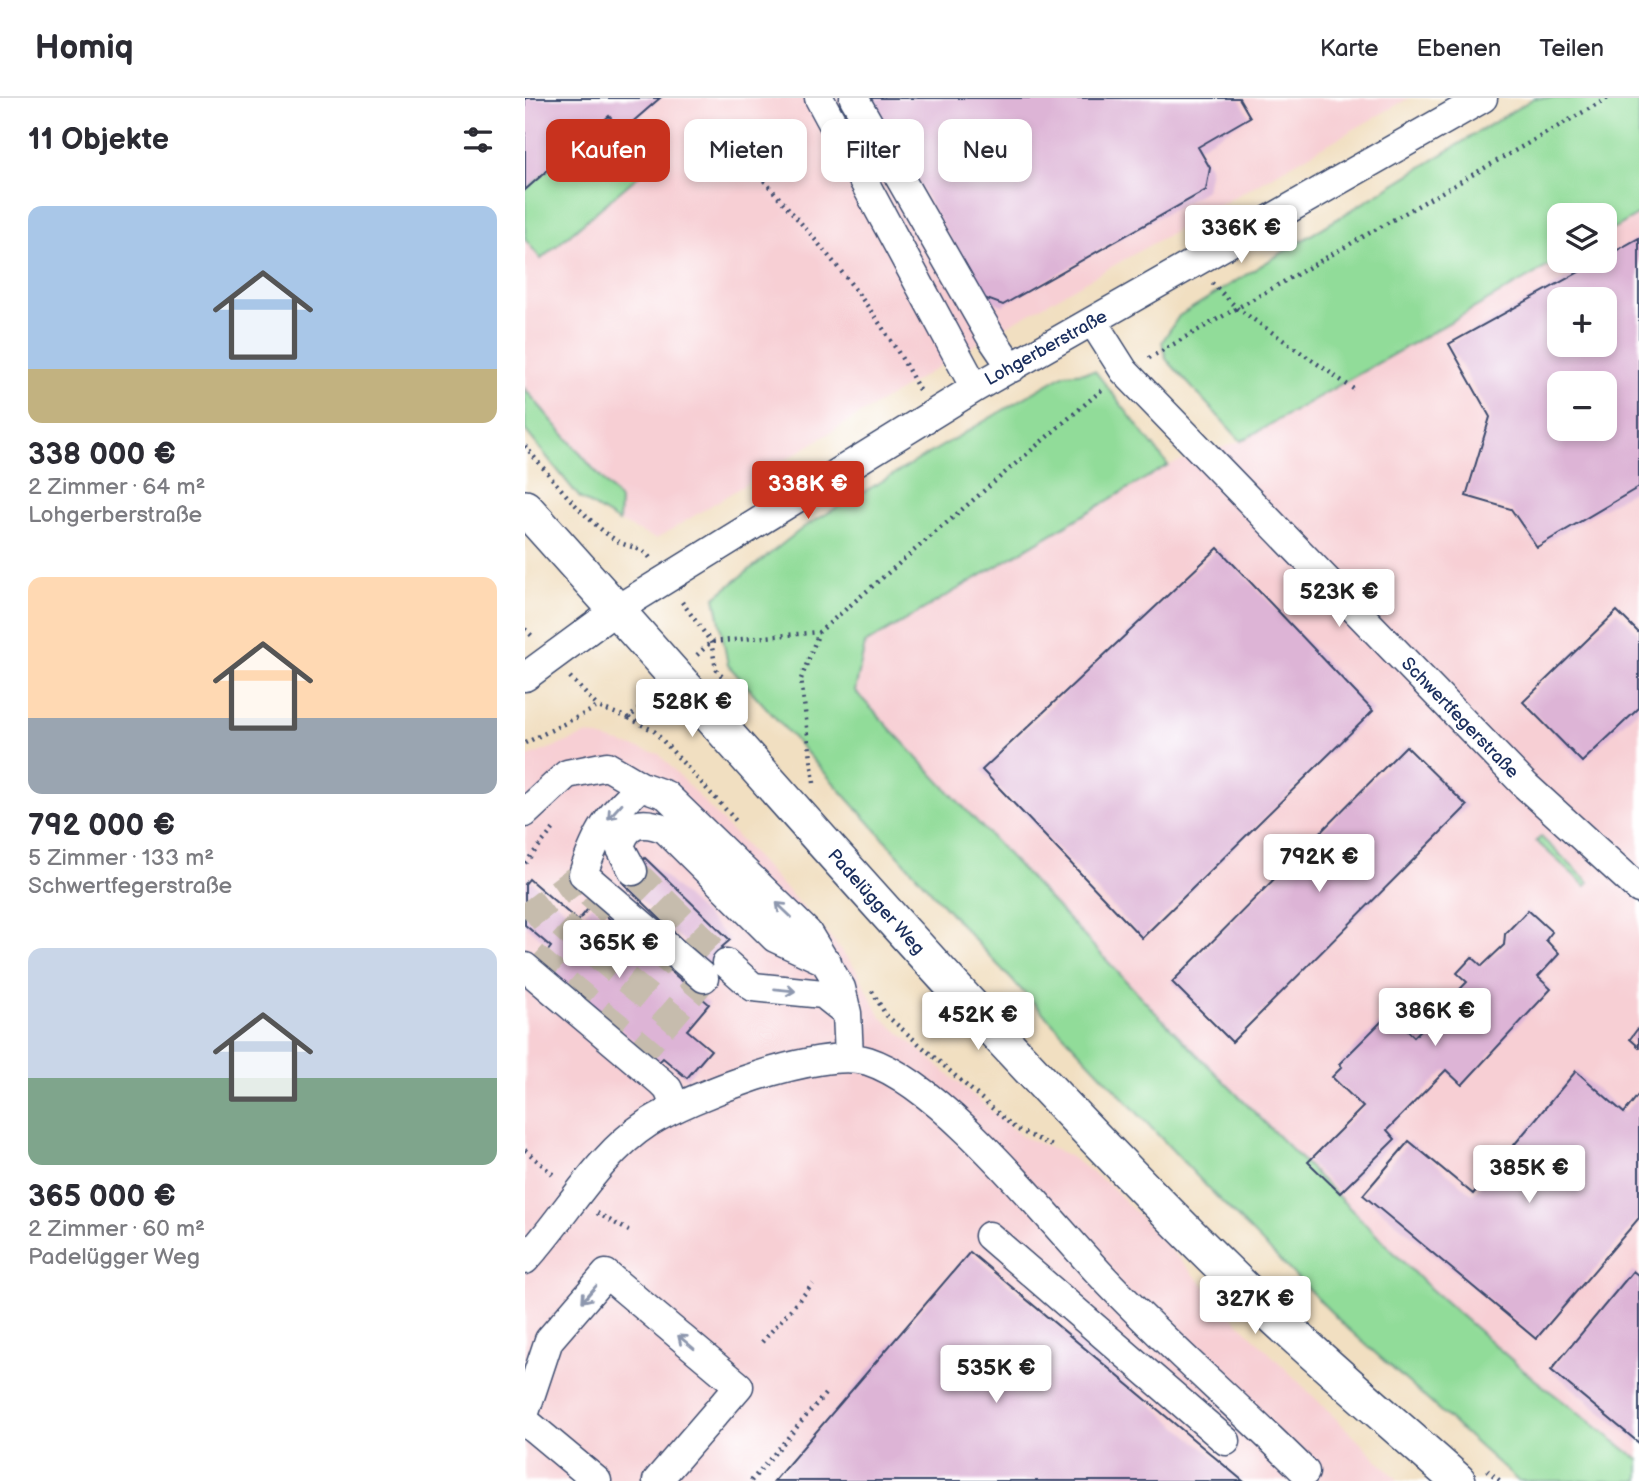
<!DOCTYPE html>
<html lang="de">
<meta charset="utf-8">
<style>
:root{--surface:#fff;--page:#f7f7f7;--text:#2b2b33;--muted:#7c7c81;--line:#e1e1e2;--accent:#c8321e}
body{margin:0;font-family:"Balsamiq Sans",sans-serif;background:var(--page);color:var(--text);height:100vh;display:flex;flex-direction:column;font-size:26px;white-space:nowrap}
*{box-sizing:border-box;margin:0}
p{font-size:23px;color:var(--muted)}
.icon{flex:none;width:38px;height:38px;fill:none;stroke:currentColor;stroke-width:2;stroke-linecap:round;stroke-linejoin:round}
.map{position:relative;flex:1;overflow:hidden}
.drawer{display:flex;flex-direction:column;background:var(--surface);width:525px}
.drawer>*{flex:none}
.guide{position:absolute;left:21px;top:21px;width:665px;height:63px;display:flex;gap:14px}
.tools{position:absolute;left:1022px;top:105px;display:grid;gap:14px}
.tools a{display:grid;place-items:center;width:70px;height:70px;border-radius:14px;background:var(--surface);box-shadow:0 4px 10px #0003;font-size:35px}
.price{position:absolute;translate:-50% -60px;padding:0 16px;border-radius:7px;background:#fff;color:#222;font-size:23px;line-height:46px;filter:drop-shadow(0 2px 4px #0008)}
.price::after{content:'';position:absolute;left:50%;top:42px;width:21px;height:16px;margin-left:-10px;background:inherit;clip-path:polygon(0 0,100% 0,50% 100%)}
.price.active{background:var(--accent);color:#fff}
ul{padding:0;list-style:none}
li{display:grid;align-content:center;gap:14px;height:371px;padding:0 28px}
li span{display:grid;place-items:center;height:217px;border-radius:14px;color:#555}
li>.icon{margin-inline-start:auto}
span .icon{width:126px;height:126px;fill:#fffc;stroke-width:1}
li b{font-size:30px}
h2{display:flex;justify-content:space-between;align-items:center;height:84px;padding:0 28px;font-size:30px}
.chip{padding:0 24px;border-radius:14px;background:var(--surface);box-shadow:0 4px 10px #0003;font-size:24px;line-height:63px}
.chip.active{background:var(--accent);color:#fff}
header{display:flex;align-items:center;gap:42px;box-sizing:border-box;height:98px;padding:0 35px;background:var(--surface);border-bottom:2px solid var(--line)}
header strong{font-size:33px}
nav{display:flex;gap:38px;margin-inline-start:auto;font-size:24px}
main{display:flex;flex:1;min-height:0}
.map>svg:first-child{display:block}
.built{fill:#f7cfd4;fill-rule:evenodd}
.green{fill:#91dc99;stroke:#56867c;stroke-width:2}
.building{fill:#ddb4d6;fill-rule:evenodd}
.lines{fill:none;stroke-linecap:round;stroke-linejoin:round}
.minor-tunnel{stroke:#c6bcad;stroke-width:28;stroke-dasharray:28 14;stroke-linecap:butt}
.minor-casing{stroke:#3b496d;stroke-width:31}
.major-casing{stroke:#3b496d;stroke-width:38}
.path{stroke:#3b496d;stroke-width:4.5;stroke-dasharray:2 5;stroke-linecap:butt}
.minor{stroke:#fff;stroke-width:28}
.major{stroke:#fff;stroke-width:35}
.oneway{stroke:#8d97ae}
.labels{text-anchor:middle;dominant-baseline:central;stroke-width:6;stroke-linejoin:round;paint-order:stroke}
.street-label{font-size:18px;fill:#1b2f5e;stroke:#fff}
</style>
<header>
<strong>Homiq</strong>
<nav><a>Karte</a><a>Ebenen</a><a>Teilen</a></nav>
</header>
<main>
<section class="drawer">
<h2>11 Objekte<svg class="icon" aria-label="filters" viewBox="0 0 24 24"><path d="M4 7h16M4 17h16"/><circle cx="9" cy="7" r="2"/><circle cx="15" cy="17" r="2"/></svg></h2>
<ul>
<li><span style="background:linear-gradient(#a9c7e8 75%,#c2b280 0)"><svg class="icon" aria-label="home" viewBox="0 0 24 24"><path d="M3 11l9-7 9 7M6 9v11h12V9"/></svg></span><div><b>338 000 €</b><p>2 Zimmer · 64 m²</p><p>Lohgerberstraße</p></div></li>
<li><span style="background:linear-gradient(#ffd9b3 65%,#9aa5b1 0)"><svg class="icon" aria-label="home" viewBox="0 0 24 24"><path d="M3 11l9-7 9 7M6 9v11h12V9"/></svg></span><div><b>792 000 €</b><p>5 Zimmer · 133 m²</p><p>Schwertfegerstraße</p></div></li>
<li><span style="background:linear-gradient(#c9d6e8 60%,#7fa58c 0)"><svg class="icon" aria-label="home" viewBox="0 0 24 24"><path d="M3 11l9-7 9 7M6 9v11h12V9"/></svg></span><div><b>365 000 €</b><p>2 Zimmer · 60 m²</p><p>Padelügger Weg</p></div></li>
</ul>
</section>
<div class="map">
<svg width="1114" height="1383" viewBox="0 0 1114 1383">
<rect width="100%" height="100%" fill="#fff"/>
<filter id="ink" filterUnits="userSpaceOnUse"><feTurbulence type="fractalNoise" baseFrequency=".0143" numOctaves="2"/><feDisplacementMap in="SourceGraphic" scale="14" xChannelSelector="R" yChannelSelector="G"/><feConvolveMatrix kernelMatrix="1 2 1 2 8 2 1 2 1" color-interpolation-filters="sRGB"/></filter>
<filter id="wash" filterUnits="userSpaceOnUse"><feTurbulence type="fractalNoise" baseFrequency=".00686" numOctaves="4" result="noise"/><feDisplacementMap in="SourceGraphic" scale="28" xChannelSelector="R" yChannelSelector="G"/><feGaussianBlur stdDeviation="1.57" result="paint"/><feColorMatrix in="noise" values="0 0 0 0 0 0 0 0 0 0 0 0 0 0 0 0 0 1.4 0 .05"/><feComposite in="paint" operator="in"/></filter>
<g filter="url(#wash)">
<rect width="100%" height="100%" fill="#f1dfc1"/>
<path class="built" d="M0,0H884L459,241L131,441L94,424L95,402L0,291Z
M1114,114V1362L1004,1277L900,1186L630,914L330,593L340,546L643,367L716,343L1034,160V163H1080V134ZM1034,201H1080V247H1034ZM1034,285H1080V331H1034Z
M63,636L134,656L302,835L331,871L356,919L496,1038L543,1057L586,1088L716,1227L874,1383H0V660Z"/>
<path class="green" d="M1009,0H1114V116L1080,136V117H1034V162L716,343L641,261L637,244L654,218Z
M84,18L126,67L16,161L0,141V92Z
M570,273L643,367L340,546L330,593L630,914L900,1186L1004,1277L1114,1362V1383H993L819,1227L685,1092L456,849L203,567L190,499L279,429L540,276Z
M0,291L95,402L94,424L55,400L0,332Z
M1016,739L1064,784L1061,788L1011,743Z"/>
<g id="blocks">
<path class="building" d="M0,0H135L97,33L84,18L0,92Z
M345,0H714L725,19L673,49L685,70L681,92L478,207L459,200Z
M1114,140V389L1012,449L986,411L941,398L965,319L924,246L1074,163H1080V159ZM1034,201H1080V247H1034ZM1034,285H1080V331H1034Z
M693,450L848,613L617,840L457,672Z
M1092,513L1114,535V610L1057,664L998,604Z
M881,648L942,708L707,944L647,884Z
M120,760L205,842L197,849L207,858L191,875L97,784Z
M4,781L53,823L67,806L184,906L162,932L186,952L162,980L138,960L134,964L15,863L26,849L0,827V786Z
M1003,812L1027,834L1021,842L1034,856L1013,879L1026,891L937,987L921,972L862,1032L870,1041L815,1095L783,1064L838,1009L807,979L817,969L814,966L865,915L889,939L942,884L932,875L947,859L957,868L979,847L980,836Z
M1114,929V949L1105,941Z
M1051,973L1099,1015L1114,996V1120L1011,1241L838,1097L884,1043L948,1096Z
M445,1154L712,1378L718,1383H249Z
M1108,1173L1114,1178V1345L1026,1272Z"/>
</g>
</g>
<g filter="url(#ink)">
<use href="#blocks" fill-opacity="0" stroke="#3b496d" stroke-width="2"/>
<g class="lines">
<path class="minor-tunnel" d="M108,773L201,865
M0,820L58,776
M10,878L82,797
M44,906L114,823
M77,934L145,850
M110,961L179,880"/>
<defs>
<path id="minor" d="M294,0L450,290
M329,0L466,239L487,270
M568,224L599,273L1001,688L1114,791
M0,579L91,512L450,290L958,0
M0,715L42,676L82,668L116,688
M108,773L95,749C101,724 118,722 140,731L250,840L302,864
M201,865L228,889L298,896L322,915
M0,869L136,984L143,991L151,1010
M179,880L58,776C73,733 82,719 116,688L141,697L282,834L316,890L322,915L324,959
M464,1138L701,1343
M0,1162C41,1118 72,1058 123,1025C166,998 295,948 343,963C417,987 520,1117 575,1176C639,1245 713,1307 780,1374
M0,1314L24,1242L81,1176L214,1288L132,1383
M0,1323L72,1383"/>
<path id="major" d="M0,410C241,677 473,952 731,1202C796,1264 866,1323 933,1383"/>
</defs>
<use href="#minor" class="minor-casing"/>
<use href="#major" class="major-casing"/>
<path class="path" d="M198,35C267,117 346,196 394,292
M687,185L712,210L830,292
M624,260L1083,0
M0,348C25,378 59,422 92,443C104,450 117,449 125,460
M157,504L186,544L191,571L199,581
M0,531L8,539
M172,557L186,544L294,534
M45,579L73,609
M104,620L129,633L213,725
M0,645L73,609L104,620L127,598
M289,685L276,581L294,534L579,290
M0,765L31,728
M347,893L361,917L491,1031L530,1049
M0,1052L31,1079
M72,1115L104,1133
M237,1244L288,1186
M962,1372L975,1383
M226,1383L300,1296"/>
<use href="#minor" class="minor"/>
<use href="#major" class="major"/>
</g>
<defs><path id="oneway-shaft" d="M-6 0H5M1.5-3L5.5 0L1.5 3" fill="none" stroke-width="1.6" stroke-linecap="round" stroke-linejoin="round" transform="scale(1.75)"/></defs>
<g class="oneway">
<use href="#oneway-shaft" transform="translate(90 713) rotate(132)"/>
<use href="#oneway-shaft" transform="translate(259 812) rotate(-136)"/>
<use href="#oneway-shaft" transform="translate(260 892) rotate(6)"/>
<use href="#oneway-shaft" transform="translate(64 1196) rotate(131)"/>
<use href="#oneway-shaft" transform="translate(161 1244) rotate(-140)"/>
</g>
</g>
<g class="labels">
<g class="street-label">
<text transform="translate(521 250) rotate(-29)">Lohgerberstraße</text>
<text transform="translate(935 620) rotate(46)">Schwertfegerstraße</text>
<text transform="translate(351 804) rotate(48)">Padelügger Weg</text>
</g>
</g>
</svg>
<div class="tools">
<a><svg class="icon" aria-label="layers" viewBox="0 0 24 24"><path d="M12 4l9 5-9 5-9-5zM3 14l9 5 9-5"/></svg></a>
<a>+</a>
<a>−</a>
</div>
<b class="price" style="left:716px;top:167px">336K €</b>
<b class="price active" style="left:283px;top:423px">338K €</b>
<b class="price" style="left:814px;top:531px">523K €</b>
<b class="price" style="left:167px;top:641px">528K €</b>
<b class="price" style="left:794px;top:796px">792K €</b>
<b class="price" style="left:94px;top:882px">365K €</b>
<b class="price" style="left:910px;top:950px">386K €</b>
<b class="price" style="left:453px;top:954px">452K €</b>
<b class="price" style="left:1004px;top:1107px">385K €</b>
<b class="price" style="left:730px;top:1238px">327K €</b>
<b class="price" style="left:471px;top:1307px">535K €</b>
<div class="guide">
<a class="chip active">Kaufen</a>
<a class="chip">Mieten</a>
<a class="chip">Filter</a>
<a class="chip">Neu</a>
</div>
</div>
</main>
